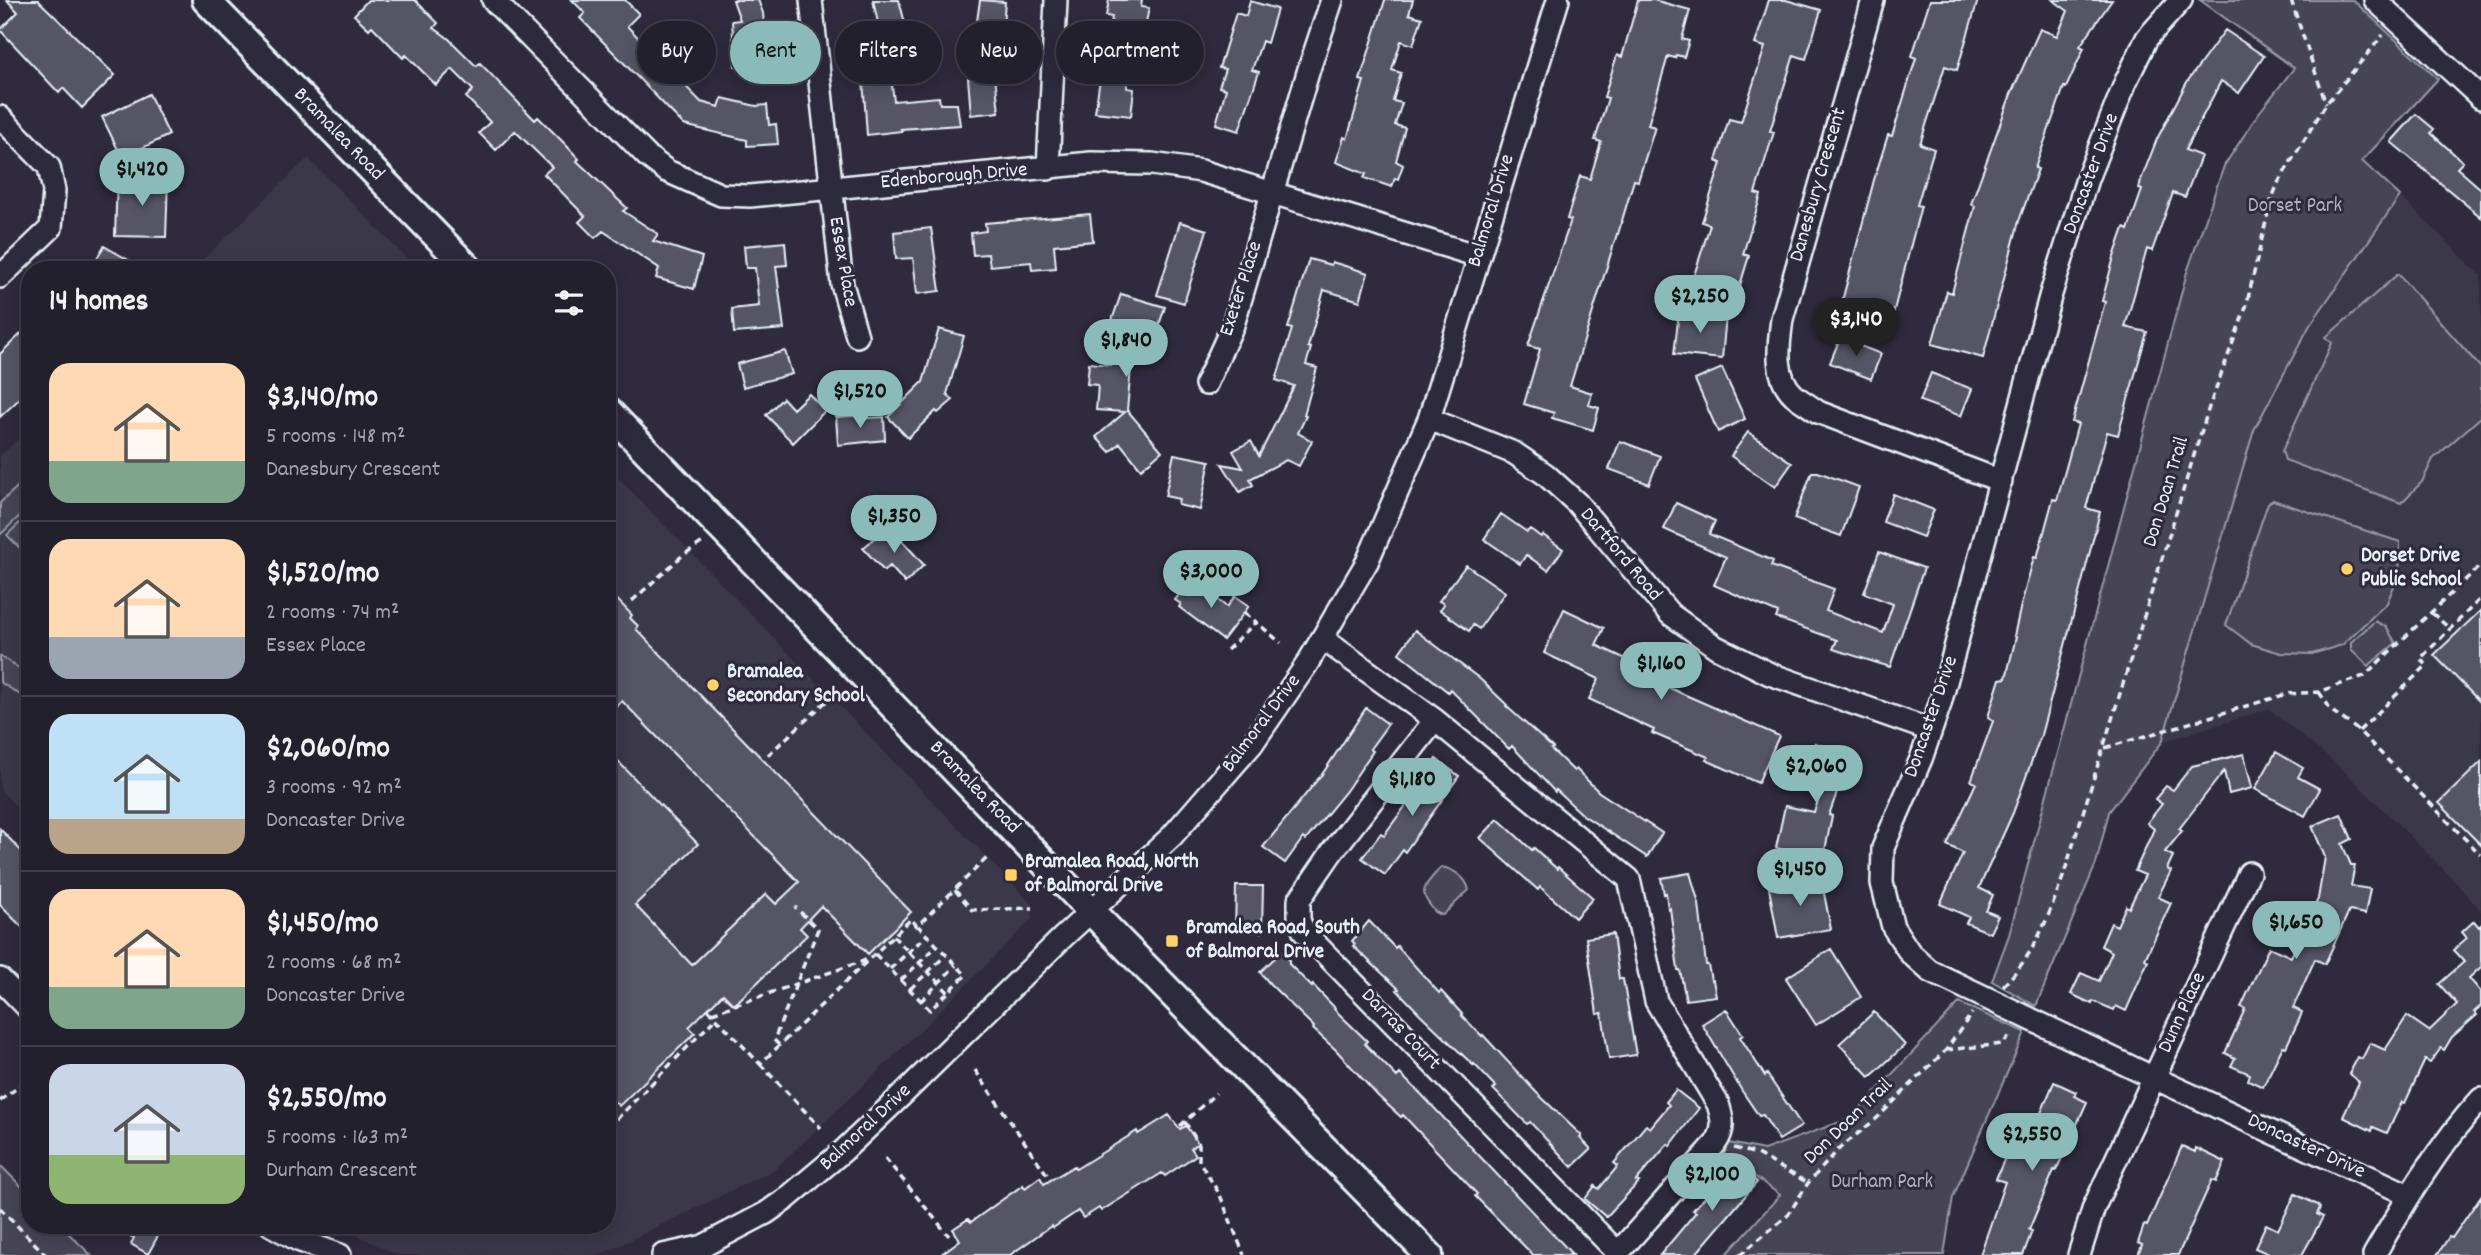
<!DOCTYPE html>
<meta charset="utf-8">
<style>
:root{--surface:#23202e;--page:#2b2836;--text:#f1f3f6;--muted:#a3a3aa;--line:#403e4a;--accent:#8bbbb9}
body{margin:0;font-family:Dekko,sans-serif;background:var(--page);color:var(--text);height:100vh;display:flex;flex-direction:column;font-size:26px;white-space:nowrap}
*{box-sizing:border-box;margin:0}
p{font-size:23px;color:var(--muted)}
.icon{flex:none;width:38px;height:38px;fill:none;stroke:currentColor;stroke-width:2;stroke-linecap:round;stroke-linejoin:round}
.map{position:relative;flex:1;overflow:hidden}
.side{position:absolute;left:21px;top:261px;width:595px;height:973px;display:flex;flex-direction:column;background:var(--surface);border-radius:28px;box-shadow:0 4px 18px #0003,0 0 0 2px var(--line)}
.side>*{flex:none}
.hud{position:absolute;left:637px;top:21px;width:665px;height:63px;display:flex;gap:14px}
.price{position:absolute;translate:-50% -60px;padding:0 16px;border-radius:24px;background:var(--accent);color:#111;font-size:23px;line-height:46px;filter:drop-shadow(0 2px 4px #0008)}
.price::after{content:'';position:absolute;left:50%;top:42px;width:21px;height:16px;margin-left:-10px;background:inherit;clip-path:polygon(0 0,100% 0,50% 100%)}
.price.current{background:#222;color:#fff}
ul{padding:0;list-style:none}
li{display:flex;align-items:center;gap:21px;height:175px;padding:0 28px}
li+li{border-top:2px solid var(--line)}
li span{display:grid;place-items:center;flex:none;width:196px;height:140px;border-radius:21px;color:#555}
li>.icon{margin-inline-start:auto}
span .icon{width:84px;height:84px;fill:#fffc;stroke-width:1}
li b{font-size:30px}
h2{display:flex;justify-content:space-between;align-items:center;height:84px;padding:0 28px;font-size:30px}
.chip{padding:0 24px;border-radius:32px;background:var(--surface);box-shadow:0 4px 18px #0003,0 0 0 2px var(--line);font-size:24px;line-height:63px}
.chip.current{background:var(--accent);color:#111}
.map>svg:first-child{display:block}
.built{fill:#3b3749}
.green{fill:#464455;stroke:#979aa6;stroke-width:2}
.building{fill:#575565;stroke:#e8f1f8;stroke-width:2}
.lines{fill:none;stroke-linecap:round;stroke-linejoin:round}
.minor-casing{stroke:#e8f1f8;stroke-width:26}
.major-casing{stroke:#e8f1f8;stroke-width:32}
.path{stroke:#e8f1f8;stroke-width:3.5;stroke-dasharray:7 5;stroke-linecap:butt}
.minor{stroke:#2f2a3d;stroke-width:21}
.major{stroke:#2f2a3d;stroke-width:26}
.poi-dot{fill:#ffd166;stroke:#2f2a3d;stroke-width:2.5}
.labels{text-anchor:middle;dominant-baseline:central;stroke-width:6;stroke-linejoin:round;paint-order:stroke}
.street-label{font-size:21px;fill:#e8f1f8;stroke:#2f2a3d}
.park-label{font-size:21px;fill:#afb4bf;stroke:#2f2a3d}
.poi-label{font-size:21px;font-weight:bold;fill:#e8f1f8;stroke:#2f2a3d;text-anchor:start}
</style>
<div class="map">
<svg width="2481" height="1255" viewBox="0 0 2481 1255">
<rect width="100%" height="100%" fill="#2f2a3d"/>
<filter id="ink" filterUnits="userSpaceOnUse"><feTurbulence type="fractalNoise" baseFrequency=".0143" numOctaves="2"/><feDisplacementMap in="SourceGraphic" scale="14" xChannelSelector="R" yChannelSelector="G"/><feConvolveMatrix kernelMatrix="1 2 1 2 8 2 1 2 1" color-interpolation-filters="sRGB"/></filter>
<g filter="url(#ink)">
<path class="built" d="M308,158L417,269H193Z
M2400,196L2481,275V911L2447,873L2341,768L2269,709L2162,742L2254,430L2310,325Z
M30,428V821L0,790V456Z
M607,466L1032,904V919L917,1034L774,1170L600,1255H398L335,1225H607Z"/>
<path class="green" d="M2200,0H2353L2438,79L2362,161L2400,196L2310,325L2254,430L2162,742L2109,812L2096,864L2036,1006L1992,981L2009,935L2187,272L2224,166L2258,114L2294,68Z
M2398,274L2481,368V417L2433,459L2422,482L2401,503L2285,460L2282,451L2332,343L2326,337Z
M30,475V506L0,535V503Z
M2273,500L2400,542L2399,574L2387,603L2342,645L2312,654L2281,653L2251,644L2226,625L2268,503Z
M30,513V558L7,535Z
M2375,621L2386,627L2396,643L2368,666L2351,649V642Z
M0,656L30,675V698L19,694L0,682Z
M1441,867C1453,869 1466,877 1469,890L1443,915C1436,914 1434,911 1430,905C1416,889 1430,881 1441,867Z
M1959,1003L2025,1032L1953,1197L1944,1255H1726L1780,1195L1724,1154L1729,1143L1764,1150L1851,1118Z
M0,1165L30,1195V1225H60L91,1255H0Z"/>
<path class="building" d="M7,0H38L115,75L82,108L63,88L59,93L0,30L18,12Z
M368,0H415L438,23L434,28L448,38L476,66L480,63L535,120L538,117L565,144L579,159L577,161L627,208L623,211L658,234L653,241L702,257L694,289L656,278L659,268L603,231L595,238L579,222L585,216L544,174L552,167L515,131L496,150L479,133L490,122L466,97L473,90L452,69L436,85L406,55L403,58L372,26L369,29L354,15Z
M572,0H625L639,14L627,26L701,102L719,107L722,98L756,106L767,105L769,125L776,124L778,144L747,146V140L684,125L580,18L585,13Z
M733,0H758L763,13L768,66L746,68V65L735,66L732,21L740,20Z
M873,0H899L906,27L908,46L887,48L894,101L939,97L940,104H957L960,125L901,129L902,131L867,135L863,79L869,78L863,25L878,23Z
M980,0L1005,2L1002,37L975,35Z
M1109,0H1142L1141,7L1149,8L1145,27L1131,26L1127,88L1134,89L1131,116L1095,112L1105,45H1107L1112,17L1106,16Z
M1385,0H1413L1409,14L1422,18L1413,45L1401,41L1392,70L1401,73L1393,101L1402,103L1395,125L1405,128L1396,161L1403,165L1398,179L1395,178L1392,187L1364,178L1366,174L1336,162L1344,137L1347,139L1364,81L1360,80Z
M1638,0H1654L1690,10L1682,39L1689,41L1684,57L1676,55L1675,58L1668,56L1648,125L1655,127L1638,181L1634,180L1618,234H1617L1570,386L1592,393L1589,405L1599,408L1593,430L1552,418L1554,413L1524,404L1540,349L1528,346L1571,220L1567,219L1580,176L1590,179L1601,142L1595,140L1608,98L1604,97L1617,55L1622,57Z
M1769,0H1786L1821,10L1806,59L1794,55L1770,131L1774,132L1755,193L1761,195L1743,254L1749,256L1736,298L1691,285L1710,225L1702,222L1721,163L1716,161L1729,119L1741,122L1765,47L1755,44Z
M1930,0H1978L1957,70L1945,66L1920,144L1934,149L1917,205L1921,206L1892,318L1866,312L1861,325L1846,321L1849,314L1842,313L1844,306L1841,305L1874,180L1888,135L1892,136L1916,58L1912,56Z
M2053,0H2112L2080,46L2084,48L2066,88L2064,87L2035,168L2038,169L2019,221L1983,358L1932,344L1947,291L1952,293L1975,206L1971,204L2011,94L2040,29L2057,36L2068,11Z
M1250,1L1277,9L1267,43L1262,41L1252,70L1259,72L1239,131L1216,124L1226,89L1219,87L1225,69L1219,68L1236,13L1246,16Z
M2225,30L2264,56L2239,93L2221,81L2185,150L2201,156L2185,197L2173,193L2152,251L2147,249L2125,327L2147,332L2118,435L2107,432L2086,508L2100,512L2085,571L2041,735L2013,813L1979,888L1993,895L1986,911L1998,916L1990,933L1966,923L1969,917L1940,904L1963,853L1947,845L1976,783L1971,781L1993,721L1988,717L2000,679L2006,678L2016,637L2014,636L2021,605L2034,557L2037,558L2053,499L2057,500L2078,424L2072,422L2105,302L2102,301L2114,257L2124,228L2128,230L2142,190L2139,189L2141,180L2157,139L2187,82Z
M995,75L999,112L971,115L968,78Z
M149,94L169,135L136,151L138,155L124,162L102,117Z
M2416,114L2434,129L2431,133L2463,162L2457,168L2481,189V217L2391,142Z
M117,178L168,179L166,237L115,236Z
M1090,214L1093,241L1054,245L1056,268L1032,270L1031,262L990,266L988,254L973,255L971,233L986,231L985,223Z
M1180,222L1207,230L1184,303L1157,295Z
M931,228L940,291L917,294L913,258L896,259L894,232Z
M785,242L787,265L776,266L784,329L734,333L732,309L759,306L755,268H746L744,246Z
M104,246L146,270H90Z
M1309,259L1331,265L1332,262L1368,273L1360,301L1324,290L1308,347L1311,348L1306,365L1317,368L1304,415L1306,416L1298,433L1312,441L1299,466L1286,460L1250,479L1253,485L1240,492L1222,464L1243,468L1233,451L1251,441L1259,456L1294,386L1276,380L1292,329L1288,328Z
M1121,294L1165,307L1158,328L1151,325L1143,351L1133,348L1127,410L1162,451L1141,469L1120,443L1110,452L1096,437L1125,412L1096,410L1098,385L1087,384L1089,363L1111,365L1122,330L1110,326Z
M1679,312L1726,316L1722,359L1674,354Z
M30,325V389L0,417V354Z
M939,329L964,336L947,394L953,400L938,413L936,411L908,438L888,417L923,382Z
M1840,338L1881,354L1871,379L1830,363Z
M785,351L792,374L743,387L737,364Z
M1722,368L1745,419L1718,432L1695,380Z
M1931,373L1972,389L1961,416L1920,401Z
M809,394L825,411L793,443L766,415L783,398L793,409Z
M867,415V418L884,417L885,440L838,445L836,417Z
M1748,432L1792,463L1775,487L1731,456Z
M1620,441L1660,456L1649,484L1609,469Z
M1174,454L1210,461L1200,510L1178,505L1179,499L1165,496Z
M1812,472H1818L1859,487L1841,536L1794,519Z
M1893,494L1934,510L1923,537L1883,522Z
M885,495L898,509L881,526L868,512Z
M1676,503L1715,521L1709,534L1773,561L1771,566L1834,589L1826,611L1883,633L1893,604L1864,593L1879,552L1924,568L1890,667L1833,649L1837,640L1776,618L1778,613L1714,585L1726,557L1664,529Z
M1501,514L1527,532L1530,529L1541,537L1543,535L1563,549L1548,570L1526,555L1520,564L1484,539Z
M889,526L924,565L905,583L890,566L884,571L863,548Z
M1466,565L1505,592L1479,629L1473,625L1469,631L1440,610L1444,604L1439,601Z
M1197,584L1227,607L1235,596L1249,606L1223,640L1179,607L1181,604L1175,600L1186,586L1192,591Z
M607,589L632,615L630,618L638,626L636,629L911,912L868,954L821,906L800,928L807,935L734,1005L723,994L689,1027L695,1033L619,1106L607,1095V750L698,844L635,905L692,965L766,894L776,904L799,882L622,701L607,715Z
M1564,609L1604,628L1596,645L1662,676L1658,683L1779,736L1758,783L1706,760L1708,757L1652,733L1654,730L1589,699L1599,679L1544,653Z
M2481,610V703L2434,655Z
M1415,630L1480,679L1507,705L1506,706L1553,748L1551,749L1574,771L1576,769L1599,792L1662,833L1647,857L1583,815L1556,790L1555,792L1512,746L1509,749L1450,689L1448,692L1399,653Z
M1366,708L1388,724L1370,749L1373,751L1346,791L1306,840L1303,838L1285,863L1263,847L1323,773Z
M1815,743L1856,757L1846,786L1840,784L1829,815L1832,816L1823,860L1776,848L1785,806L1814,812L1826,778L1805,770Z
M2276,752L2303,768L2298,777L2320,789L2305,816L2255,789Z
M2244,754L2252,788L2229,794L2224,771L2179,829L2182,831L2165,852L2173,856L2167,869L2171,871L2158,897L2171,903L2145,959L2148,961L2126,1011L2116,1006L2114,1010L2093,1001L2092,1004L2071,994L2081,973L2099,981L2112,952L2101,946L2111,923L2117,926L2126,906L2129,908L2145,875L2135,871L2154,829L2147,823L2162,804L2155,799L2166,786L2173,790L2192,766Z
M1436,759L1459,776L1405,852L1403,850L1385,875L1362,858L1381,833L1384,835L1420,786L1418,784Z
M2481,762V845L2439,803Z
M2341,814L2352,839L2342,844L2351,865H2355L2351,886L2370,889L2365,914L2349,911L2325,964L2315,959L2293,1008L2302,1012L2299,1020L2286,1047L2283,1046L2263,1087L2248,1080L2250,1074L2231,1066L2235,1058L2225,1053L2245,1009L2241,1007L2269,947L2291,957L2318,899L2325,857L2312,826Z
M1498,819L1532,850L1534,848L1557,869L1558,867L1593,898L1575,918L1540,887L1538,890L1480,838Z
M0,829L30,860V935L0,905Z
M1690,873L1699,904L1706,965H1708L1711,980H1713L1716,996L1686,1000L1680,970H1678L1670,908L1668,909L1666,893L1664,894L1661,878Z
M1821,878L1831,929L1778,938L1769,888Z
M1236,886H1263L1262,932H1235Z
M1369,921L1395,948L1397,946L1439,993L1441,991L1462,1014L1461,1015L1482,1036L1483,1035L1536,1092L1582,1136L1580,1138L1591,1149L1572,1167L1530,1122L1527,1124L1493,1089L1496,1087L1474,1064L1473,1065L1419,1013L1397,990L1399,989L1353,946L1355,944L1352,941Z
M2474,921L2479,927L2481,925V967L2469,978L2481,992V1006L2474,1012L2477,1015L2452,1037L2444,1050L2441,1048L2430,1063L2425,1060L2405,1103L2402,1102L2387,1133L2373,1127L2372,1131L2343,1117L2359,1082L2349,1074L2358,1057L2362,1059L2370,1043L2385,1050L2407,1016L2429,1031L2457,1004L2439,984L2464,962L2453,950L2467,938L2462,932Z
M1613,934L1619,979H1623L1636,1055L1609,1059L1602,1013L1597,1014L1586,938Z
M1831,949L1861,997L1816,1025L1786,978Z
M1281,952L1289,960V964L1312,987L1313,985L1335,1008L1334,1009L1367,1041L1365,1044L1397,1077L1400,1074L1422,1095L1573,1255H1533L1475,1196L1477,1194L1403,1115L1401,1117L1378,1096L1336,1050L1313,1029L1314,1027L1270,984L1260,972Z
M1726,1009L1743,1035L1740,1037L1765,1076L1767,1074L1802,1126L1779,1140L1763,1115L1759,1116L1742,1091L1702,1024Z
M1874,1012L1905,1045L1870,1077L1839,1044Z
M2054,1082L2076,1092L2074,1096L2087,1102L2056,1171L2054,1170L2029,1230L2032,1231L2023,1255H1980L2005,1182L1996,1179L2006,1155L2012,1157L2025,1129L2033,1132Z
M1676,1090L1699,1108L1670,1146L1668,1144L1636,1181L1639,1182L1606,1217L1585,1199L1595,1186L1599,1189L1618,1166L1614,1163L1646,1125L1650,1128L1669,1105L1666,1102Z
M1169,1115L1180,1129L1186,1126L1198,1143L1191,1148L1196,1155L1165,1176L1162,1173L1101,1211L1099,1208L1083,1218L1078,1211L1053,1228L1051,1226L1010,1255H940L960,1240L953,1229L968,1219L971,1222L1023,1185L1025,1188L1040,1177L1044,1184L1074,1166L1076,1169L1137,1131L1138,1134Z
M2182,1146L2195,1152L2196,1148L2225,1162L2216,1182L2212,1180L2178,1255H2138L2142,1245L2138,1243L2144,1225L2147,1226Z
M1736,1164L1757,1182L1695,1255H1660L1696,1212L1693,1210Z
M2295,1194L2318,1205L2320,1208L2317,1214L2323,1217L2302,1255H2271L2255,1248L2266,1224L2278,1230Z
M2481,1196V1255H2437L2449,1237L2452,1238Z
M110,1225H164L148,1254L131,1244L134,1238Z"/>
<g class="lines">
<defs>
<path id="minor" d="M493,0L647,156L667,171L721,195L750,196L1091,163L1152,164L1201,171L1478,256
M811,0L842,284L857,336
M1873,0L1782,319C1779,343 1773,376 1794,395C1801,401 1810,406 1818,412L2001,481
M2181,0L2147,38L2126,81L2087,179L2050,297L1940,704L1921,759L1883,848L1882,883L1893,927L1910,953L1930,971L2154,1078L2409,1195
M2375,0L2481,98
M0,117L49,167L54,191L51,228L0,277
M1048,169L1056,0
M1206,384L1233,325L1309,69L1332,0
M1429,419L1514,453L1545,474L1577,503L1670,614L1716,647L1770,674L1930,730
M1323,639L1435,720L1629,879L1656,1001L1718,1104C1723,1120 1725,1130 1715,1144L1616,1255
M1435,720L1332,852L1299,900V920L1304,932L1618,1253
M0,979L30,1010
M271,1225L298,1240L340,1255
M663,1255L700,1247
M686,1255L766,1213L786,1199L843,1151L902,1095L1061,939L1172,836L1252,744L1307,664L1367,562L1429,419L1558,0
M2079,1255L2094,1207L2249,873
M2374,1255C2406,1200 2438,1146 2481,1099"/>
<path id="major" d="M206,0L470,270
M607,410L1119,940L1429,1255"/>
</defs>
<use href="#minor" class="minor-casing"/>
<use href="#major" class="major-casing"/>
<path class="path" d="M2291,0L2326,104
M632,601L683,555L703,542
M1244,613L1256,622
M2432,613L2449,628
M1227,650L1256,622L1281,643
M2319,692L2332,711L2359,731L2481,855
M2359,731L2427,665L2420,659L2481,598
M2105,748L2287,694L2319,692L2364,676L2481,565
M768,755L834,694
M955,890L972,910L1033,908
M893,936L948,992
M875,954L930,1010L966,975L918,926
M890,969L927,935
M901,980L937,946
M2003,986C2036,952 2047,920 2063,877L2209,407L2246,307L2270,204L2278,183L2326,104L2383,35
M910,989L946,955
M921,1001L956,965
M708,1009L760,1064L911,919L917,926L989,856
M712,1013L866,960
M779,1045L774,1040L818,929L795,907
M1946,1050L2003,1044L2012,1033
M760,1064L821,1128
M975,1070L1050,1179
M0,1101L30,1078
M1185,1122L1199,1144V1161L1220,1195L1244,1255
M1180,1126L1216,1093
M608,1128L716,1018
M1734,1148L1757,1154L1808,1183
M885,1158L949,1236
M0,1208L46,1255
M1740,1255L1788,1215L1808,1183L1840,1148L1876,1119L1946,1050L1972,1013"/>
<use href="#minor" class="minor"/>
<use href="#major" class="major"/>
</g>
</g>
<g class="poi-dot">
<circle cx="2347" cy="569" r="7"/>
<circle cx="713" cy="685" r="7"/>
<rect x="1004" y="868" width="14" height="14" rx="3.5"/>
<rect x="1165" y="934" width="14" height="14" rx="3.5"/>
</g>
<g class="labels">
<g class="street-label">
<text transform="translate(338 135) rotate(46)">Bramalea Road</text>
<text transform="translate(2092 174) rotate(-70)">Doncaster Drive</text>
<text transform="translate(954 177) rotate(-5)">Edenborough Drive</text>
<text transform="translate(1819 185) rotate(-74)">Danesbury Crescent</text>
<text transform="translate(1492 211) rotate(-73)">Balmoral Drive</text>
<text transform="translate(842 262) rotate(80)">Essex Place</text>
<text transform="translate(1242 289) rotate(-72)">Exeter Place</text>
<text transform="translate(2167 492) rotate(-73)">Don Doan Trail</text>
<text transform="translate(1620 555) rotate(50)">Dartford Road</text>
<text transform="translate(1932 717) rotate(-71)">Doncaster Drive</text>
<text transform="translate(1262 724) rotate(-53)">Balmoral Drive</text>
<text transform="translate(974 788) rotate(46)">Bramalea Road</text>
<text transform="translate(2183 1013) rotate(-65)">Dunn Place</text>
<text transform="translate(1400 1030) rotate(46)">Darras Court</text>
<text transform="translate(1849 1122) rotate(-44)">Don Doan Trail</text>
<text transform="translate(866 1128) rotate(-43)">Balmoral Drive</text>
<text transform="translate(2306 1147) rotate(25)">Doncaster Drive</text>
</g>
<g class="park-label">
<text x="2295" y="207">Dorset Park</text>
<text x="1882" y="1183">Durham Park</text>
</g>
<g class="poi-label">
<text x="2361" y="557">Dorset Drive<tspan x="2361" dy="24">Public School</tspan></text>
<text x="727" y="673">Bramalea<tspan x="727" dy="24">Secondary School</tspan></text>
<text x="1025" y="863">Bramalea Road, North<tspan x="1025" dy="24">of Balmoral Drive</tspan></text>
<text x="1186" y="929">Bramalea Road, South<tspan x="1186" dy="24">of Balmoral Drive</tspan></text>
</g>
</g>
</svg>
<b class="price" style="left:142px;top:208px">$1,420</b>
<b class="price" style="left:1700px;top:335px">$2,250</b>
<b class="price current" style="left:1856px;top:358px">$3,140</b>
<b class="price" style="left:1126px;top:379px">$1,840</b>
<b class="price" style="left:860px;top:430px">$1,520</b>
<b class="price" style="left:894px;top:555px">$1,350</b>
<b class="price" style="left:1211px;top:610px">$3,000</b>
<b class="price" style="left:1661px;top:702px">$1,160</b>
<b class="price" style="left:1816px;top:805px">$2,060</b>
<b class="price" style="left:1412px;top:818px">$1,180</b>
<b class="price" style="left:1800px;top:908px">$1,450</b>
<b class="price" style="left:2296px;top:961px">$1,650</b>
<b class="price" style="left:2032px;top:1173px">$2,550</b>
<b class="price" style="left:1712px;top:1213px">$2,100</b>
<div class="hud">
<a class="chip">Buy</a>
<a class="chip current">Rent</a>
<a class="chip">Filters</a>
<a class="chip">New</a>
<a class="chip">Apartment</a>
</div>
<section class="side">
<h2>14 homes<svg class="icon" aria-label="filters" viewBox="0 0 24 24"><path d="M4 7h16M4 17h16"/><circle cx="9" cy="7" r="2"/><circle cx="15" cy="17" r="2"/></svg></h2>
<ul>
<li><span style="background:linear-gradient(#ffd9b3 70%,#7fa58c 0)"><svg class="icon" aria-label="home" viewBox="0 0 24 24"><path d="M3 11l9-7 9 7M6 9v11h12V9"/></svg></span><div><b>$3,140/mo</b><p>5 rooms · 148 m²</p><p>Danesbury Crescent</p></div></li>
<li><span style="background:linear-gradient(#ffd9b3 70%,#9aa5b1 0)"><svg class="icon" aria-label="home" viewBox="0 0 24 24"><path d="M3 11l9-7 9 7M6 9v11h12V9"/></svg></span><div><b>$1,520/mo</b><p>2 rooms · 74 m²</p><p>Essex Place</p></div></li>
<li><span style="background:linear-gradient(#bfe0f5 75%,#b9a48a 0)"><svg class="icon" aria-label="home" viewBox="0 0 24 24"><path d="M3 11l9-7 9 7M6 9v11h12V9"/></svg></span><div><b>$2,060/mo</b><p>3 rooms · 92 m²</p><p>Doncaster Drive</p></div></li>
<li><span style="background:linear-gradient(#ffd9b3 70%,#7fa58c 0)"><svg class="icon" aria-label="home" viewBox="0 0 24 24"><path d="M3 11l9-7 9 7M6 9v11h12V9"/></svg></span><div><b>$1,450/mo</b><p>2 rooms · 68 m²</p><p>Doncaster Drive</p></div></li>
<li><span style="background:linear-gradient(#c9d6e8 65%,#8fb573 0)"><svg class="icon" aria-label="home" viewBox="0 0 24 24"><path d="M3 11l9-7 9 7M6 9v11h12V9"/></svg></span><div><b>$2,550/mo</b><p>5 rooms · 163 m²</p><p>Durham Crescent</p></div></li>
</ul>
</section>
</div>
